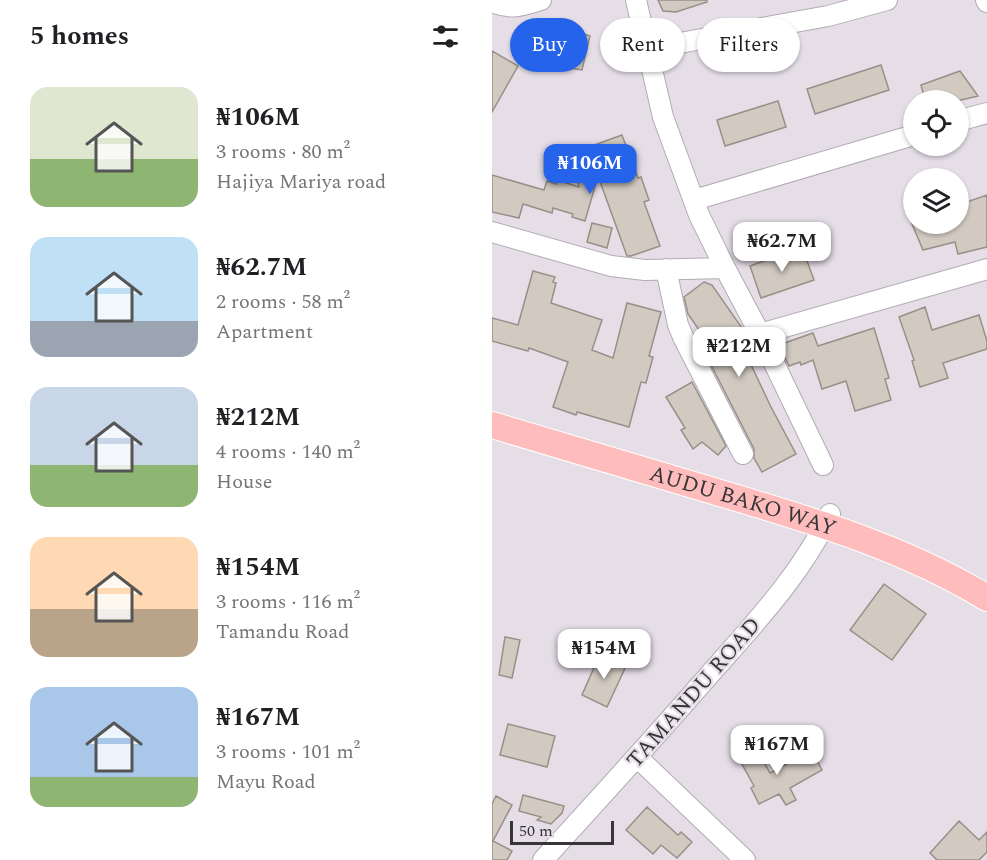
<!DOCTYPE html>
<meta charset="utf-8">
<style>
:root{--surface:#fff;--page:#f2f2f2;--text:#202124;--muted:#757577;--accent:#2563eb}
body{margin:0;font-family:Spectral,serif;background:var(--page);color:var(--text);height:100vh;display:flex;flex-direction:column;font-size:22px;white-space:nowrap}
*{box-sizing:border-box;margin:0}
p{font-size:20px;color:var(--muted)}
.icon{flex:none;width:33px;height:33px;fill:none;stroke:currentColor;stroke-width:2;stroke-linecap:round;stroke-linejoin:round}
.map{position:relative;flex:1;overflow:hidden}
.panel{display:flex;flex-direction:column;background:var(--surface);width:492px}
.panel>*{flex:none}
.guide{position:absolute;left:18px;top:18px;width:387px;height:54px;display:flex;gap:12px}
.controls{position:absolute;left:411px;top:90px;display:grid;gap:12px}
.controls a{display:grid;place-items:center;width:66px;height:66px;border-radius:50%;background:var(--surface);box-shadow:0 2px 4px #0004;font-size:30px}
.scale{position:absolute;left:18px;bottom:15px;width:104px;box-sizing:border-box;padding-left:6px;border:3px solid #383538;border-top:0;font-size:16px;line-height:21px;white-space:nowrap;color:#383538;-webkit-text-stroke:4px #e5dee7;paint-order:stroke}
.price{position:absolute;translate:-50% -51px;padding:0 14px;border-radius:12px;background:#fff;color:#222;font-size:20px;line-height:39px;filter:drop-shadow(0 2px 3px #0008)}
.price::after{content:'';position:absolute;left:50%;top:36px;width:18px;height:14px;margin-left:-9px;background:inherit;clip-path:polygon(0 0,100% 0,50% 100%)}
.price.current{background:var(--accent);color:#fff}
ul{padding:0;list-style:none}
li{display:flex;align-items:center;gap:18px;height:150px;padding:0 30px}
li span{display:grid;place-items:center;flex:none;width:168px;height:120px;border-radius:18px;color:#555}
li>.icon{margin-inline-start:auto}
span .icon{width:72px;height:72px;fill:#fffc;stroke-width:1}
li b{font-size:26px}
h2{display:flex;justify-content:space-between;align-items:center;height:72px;padding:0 30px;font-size:26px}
.pill{padding:0 21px;border-radius:27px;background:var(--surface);box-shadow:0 2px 4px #0004;font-size:21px;line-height:54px}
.pill.current{background:var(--accent);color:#fff}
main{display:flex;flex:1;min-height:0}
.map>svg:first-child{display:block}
.building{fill:#d2cac1;stroke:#979088;stroke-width:1.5}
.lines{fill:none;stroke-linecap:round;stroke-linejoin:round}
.minor-casing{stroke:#b2abb4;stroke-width:22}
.major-casing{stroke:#fff;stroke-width:28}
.minor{stroke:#fff;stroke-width:20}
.major{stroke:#febcbc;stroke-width:26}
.labels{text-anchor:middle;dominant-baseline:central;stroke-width:4.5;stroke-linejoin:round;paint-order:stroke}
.street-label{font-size:22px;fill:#383538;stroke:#e5dee7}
</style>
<main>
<section class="panel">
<h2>5 homes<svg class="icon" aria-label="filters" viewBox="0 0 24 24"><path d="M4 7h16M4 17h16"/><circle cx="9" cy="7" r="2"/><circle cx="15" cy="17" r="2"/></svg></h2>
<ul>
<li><span style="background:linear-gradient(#dfe7d0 60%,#8fb573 0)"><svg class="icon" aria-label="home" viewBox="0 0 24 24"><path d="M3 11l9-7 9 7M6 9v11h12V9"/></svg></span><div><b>₦106M</b><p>3 rooms · 80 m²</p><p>Hajiya Mariya road</p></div></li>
<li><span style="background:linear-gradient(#bfe0f5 70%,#9aa5b1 0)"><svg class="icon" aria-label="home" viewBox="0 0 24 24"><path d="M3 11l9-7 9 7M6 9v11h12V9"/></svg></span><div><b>₦62.7M</b><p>2 rooms · 58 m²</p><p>Apartment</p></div></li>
<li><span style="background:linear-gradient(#c9d6e8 65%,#8fb573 0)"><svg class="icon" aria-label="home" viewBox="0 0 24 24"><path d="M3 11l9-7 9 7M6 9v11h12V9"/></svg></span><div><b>₦212M</b><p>4 rooms · 140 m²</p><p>House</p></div></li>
<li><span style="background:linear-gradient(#ffd9b3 60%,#b9a48a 0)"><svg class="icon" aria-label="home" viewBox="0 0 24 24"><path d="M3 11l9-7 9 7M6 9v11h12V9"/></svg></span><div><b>₦154M</b><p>3 rooms · 116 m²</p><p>Tamandu Road</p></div></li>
<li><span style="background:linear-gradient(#a9c7e8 75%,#8fb573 0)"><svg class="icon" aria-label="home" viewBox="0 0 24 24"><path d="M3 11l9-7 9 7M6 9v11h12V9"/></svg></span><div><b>₦167M</b><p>3 rooms · 101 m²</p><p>Mayu Road</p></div></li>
</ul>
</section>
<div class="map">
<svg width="495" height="860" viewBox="0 0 495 860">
<rect width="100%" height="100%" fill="#e5dee7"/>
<path class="building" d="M166,0H215V2L184,12L171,11Z
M77,29L98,36L90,70L57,65L30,64L33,49L59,51L63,34L75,37Z
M0,51L26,66L0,112Z
M389,65L397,90L323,114L315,89Z
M468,71L486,96L469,100H433L429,85Z
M286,101L294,127L233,146L225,120Z
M130,135L146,178L149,177L157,200L152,202L168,246L139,256H135L106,176L93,221L80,217L81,214L61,208L60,213L31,204L27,218L0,212V175L52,190L55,181L64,184L65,180L87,187L80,162L101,156L97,147Z
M495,195V247L466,254L463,242L431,250L420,224H466V205Z
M100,223L120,228L115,248L95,242Z
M310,247L322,280L269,298L258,266Z
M41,271L63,277L61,282L64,283L59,303L110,320L100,350L121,358L135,303L169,312L157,356L161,357L154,383L149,382L137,427L85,412L84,415L61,407L76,362L37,348L36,351L0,341V318L26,325Z
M212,282L220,285L250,328L227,344L252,350L279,407L304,454L270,472L262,458V449L217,361L225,356L196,314L192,297Z
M433,307L440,330L487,315L495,341V349L451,363L456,378L428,387L420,361L422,360L407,317Z
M382,328L397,378L393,379L399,400L363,411L354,381L330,389L321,360L309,365L308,362L297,366L287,345L321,333L326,346Z
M200,382L234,446L226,455L210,442L201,449L189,430L193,428L174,397Z
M392,584L434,614L400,660L358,630Z
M13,637L28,640L20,678L7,675Z
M108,654L134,666L115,707L90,695Z
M16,724L63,736L55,767L8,755Z
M264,748L278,773L314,754L324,759L330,770L298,788L304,800L294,805L287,794L267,804L259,788L262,786L246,757Z
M31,795L72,806L70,813L59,824L45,820L49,817L27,811Z
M4,796L20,805L1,841L20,851L15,860H0V804Z
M155,807L186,835L189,832L200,842L185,858L169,845L161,854L134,830Z
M467,821L487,840L495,832V852L487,860H445L438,853Z"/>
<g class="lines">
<defs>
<path id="minor" d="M144,0L171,117L207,215L233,268L268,334L331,465
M494,0L495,2
M0,2C20,10 29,6 49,0
M155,49L336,16L395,0
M466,121L495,113
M202,200L422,135
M0,232L119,266L153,270L233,268
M174,269L186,325L192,339L251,454
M268,334L495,269
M145,757L253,860
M51,860C108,798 163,737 218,674C262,624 309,575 338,514"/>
<g id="major">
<path id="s1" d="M0,425C76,448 152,471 228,493C319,520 413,548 495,598"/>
</g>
</defs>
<use href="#minor" class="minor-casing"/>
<use href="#major" class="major-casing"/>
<use href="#minor" class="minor"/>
<use href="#major" class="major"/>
</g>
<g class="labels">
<g class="street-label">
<text stroke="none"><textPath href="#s1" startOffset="262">AUDU BAKO WAY</textPath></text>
<text transform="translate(202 693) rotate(-49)">TAMANDU ROAD</text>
</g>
</g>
</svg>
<div class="controls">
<a><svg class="icon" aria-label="locate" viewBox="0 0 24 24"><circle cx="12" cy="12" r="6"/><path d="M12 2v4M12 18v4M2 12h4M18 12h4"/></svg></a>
<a><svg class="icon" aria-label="layers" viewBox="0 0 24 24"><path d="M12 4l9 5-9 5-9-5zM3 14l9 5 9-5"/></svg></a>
</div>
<div class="scale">50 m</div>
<b class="price current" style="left:98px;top:195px">₦106M</b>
<b class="price" style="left:290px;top:273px">₦62.7M</b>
<b class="price" style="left:247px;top:378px">₦212M</b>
<b class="price" style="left:112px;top:680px">₦154M</b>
<b class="price" style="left:285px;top:776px">₦167M</b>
<div class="guide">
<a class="pill current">Buy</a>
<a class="pill">Rent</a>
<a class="pill">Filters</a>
</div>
</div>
</main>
